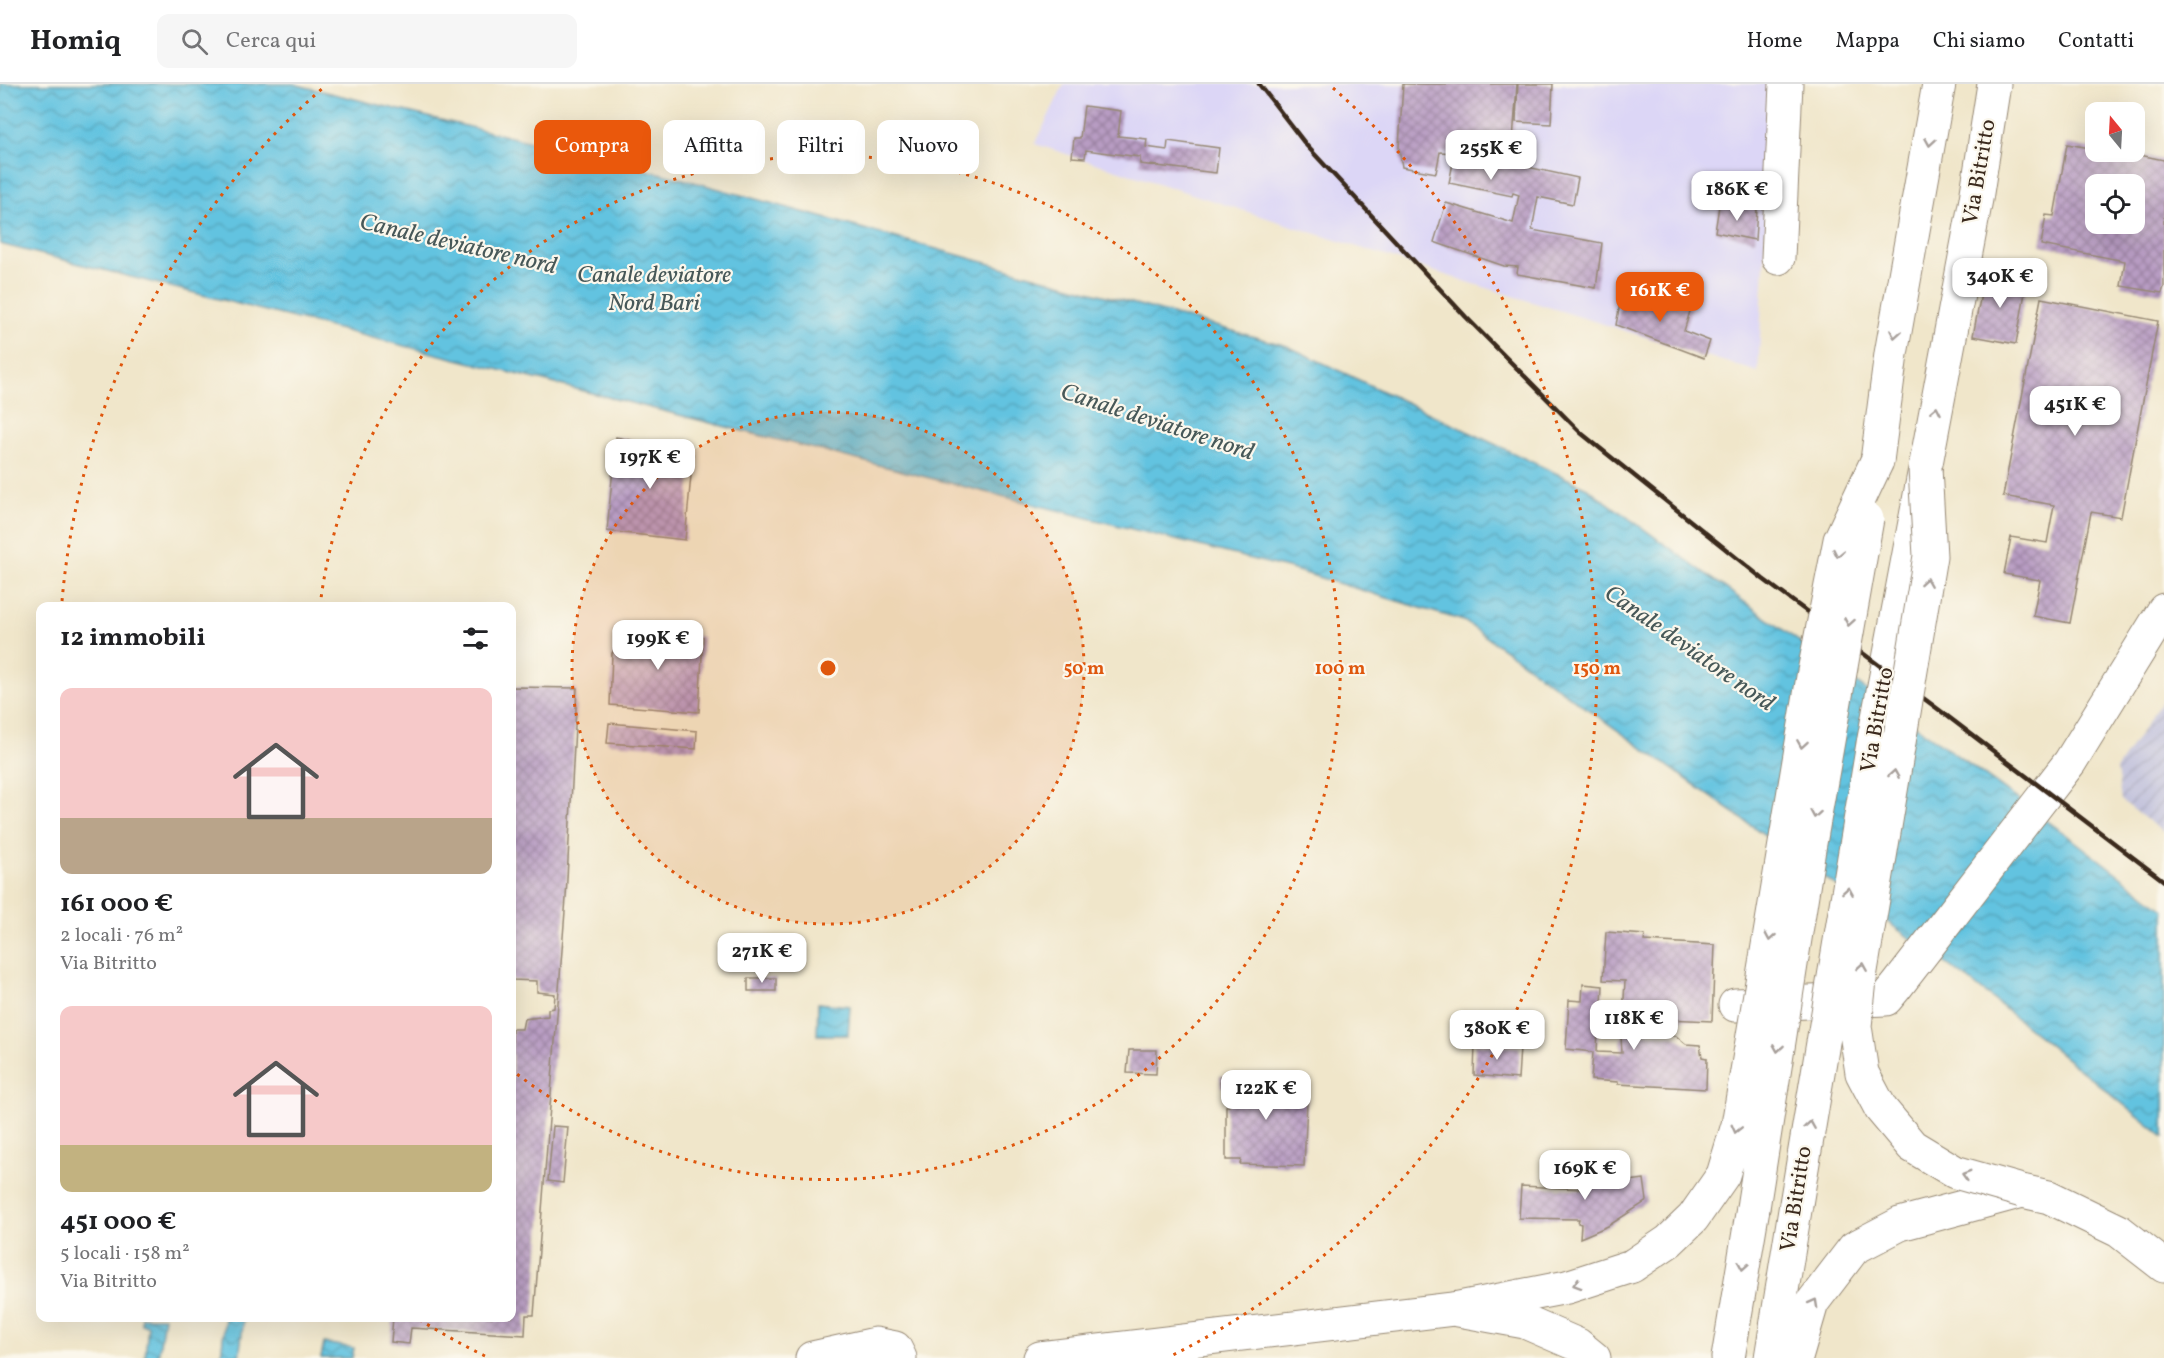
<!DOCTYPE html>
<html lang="it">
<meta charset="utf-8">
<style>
:root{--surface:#fff;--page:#f6f6f6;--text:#202124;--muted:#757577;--line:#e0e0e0;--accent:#ea580c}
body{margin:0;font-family:Vollkorn,serif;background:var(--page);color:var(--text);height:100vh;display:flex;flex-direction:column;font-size:22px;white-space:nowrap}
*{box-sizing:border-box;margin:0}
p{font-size:20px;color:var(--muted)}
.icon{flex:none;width:33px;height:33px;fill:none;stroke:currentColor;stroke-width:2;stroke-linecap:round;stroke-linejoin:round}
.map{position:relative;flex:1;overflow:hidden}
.details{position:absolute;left:36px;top:518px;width:480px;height:720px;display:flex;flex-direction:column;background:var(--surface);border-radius:12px;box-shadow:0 6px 24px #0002}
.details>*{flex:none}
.guide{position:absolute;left:534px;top:36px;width:570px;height:54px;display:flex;gap:12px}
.needle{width:39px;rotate:342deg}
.buttons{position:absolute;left:2085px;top:18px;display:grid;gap:12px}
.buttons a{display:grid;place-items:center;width:60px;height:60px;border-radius:12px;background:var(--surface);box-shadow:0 6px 24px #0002;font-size:30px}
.price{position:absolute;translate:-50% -51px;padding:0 14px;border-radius:12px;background:#fff;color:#222;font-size:20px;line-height:39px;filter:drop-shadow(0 2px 3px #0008)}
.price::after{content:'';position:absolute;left:50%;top:36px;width:18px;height:14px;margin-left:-9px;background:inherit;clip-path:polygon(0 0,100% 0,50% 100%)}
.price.active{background:var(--accent);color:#fff}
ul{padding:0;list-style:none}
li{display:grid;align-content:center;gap:12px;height:318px;padding:0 24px}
li span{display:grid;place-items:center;height:186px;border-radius:12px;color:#555}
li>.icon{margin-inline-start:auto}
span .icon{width:108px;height:108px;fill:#fffc;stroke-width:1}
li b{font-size:26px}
h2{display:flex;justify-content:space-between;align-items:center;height:72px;padding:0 24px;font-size:26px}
.pill{padding:0 21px;border-radius:12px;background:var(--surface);box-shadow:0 6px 24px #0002;font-size:21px;line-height:54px}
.pill.active{background:var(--accent);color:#fff}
header{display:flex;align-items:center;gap:36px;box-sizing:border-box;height:84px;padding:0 30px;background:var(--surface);border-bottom:2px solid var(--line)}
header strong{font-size:28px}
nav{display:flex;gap:33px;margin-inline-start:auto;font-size:21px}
.search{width:420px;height:54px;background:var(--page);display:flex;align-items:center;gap:15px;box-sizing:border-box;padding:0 21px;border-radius:12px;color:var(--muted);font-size:22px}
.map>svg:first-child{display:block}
.built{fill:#dcd6f6}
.industrial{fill:url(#industrial-furrows)}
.water{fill:url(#water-waves);stroke:#4e767f;stroke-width:1.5}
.building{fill:url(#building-cross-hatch);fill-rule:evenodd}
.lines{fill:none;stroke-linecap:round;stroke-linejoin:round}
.minor-casing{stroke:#968874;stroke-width:35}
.major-casing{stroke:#968874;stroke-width:35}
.highway-casing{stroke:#968874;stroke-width:35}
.minor{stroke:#fff;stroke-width:33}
.major{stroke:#fff;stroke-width:33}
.highway{stroke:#fff;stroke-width:33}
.rail{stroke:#3b2a1e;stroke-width:4.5}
.major-bridge-casing{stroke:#968874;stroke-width:35;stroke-linecap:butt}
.major-bridge{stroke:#fff;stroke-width:33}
.oneway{stroke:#a79f9a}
.ring{fill:none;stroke:#df570d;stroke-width:3;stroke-dasharray:3 6}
.labels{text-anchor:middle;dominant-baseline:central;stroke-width:4.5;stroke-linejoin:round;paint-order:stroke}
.street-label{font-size:22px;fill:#3b2a1e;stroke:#fbf7ec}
.water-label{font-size:24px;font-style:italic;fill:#475858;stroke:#fbf7ec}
.centre{fill:#df570d;stroke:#fbf7ec;stroke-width:3}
.ring-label{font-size:18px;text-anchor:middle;font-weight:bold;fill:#df570d;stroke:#fbf7ec;stroke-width:4.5;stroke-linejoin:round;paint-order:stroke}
</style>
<header>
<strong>Homiq</strong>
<div class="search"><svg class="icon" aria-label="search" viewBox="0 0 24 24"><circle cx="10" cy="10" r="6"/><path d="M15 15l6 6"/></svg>Cerca qui</div>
<nav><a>Home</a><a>Mappa</a><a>Chi siamo</a><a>Contatti</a></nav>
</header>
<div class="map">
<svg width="2164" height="1274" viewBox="0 0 2164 1274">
<defs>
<pattern id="industrial-furrows" width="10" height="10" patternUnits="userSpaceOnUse" patternTransform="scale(1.5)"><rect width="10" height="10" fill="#c2c2dc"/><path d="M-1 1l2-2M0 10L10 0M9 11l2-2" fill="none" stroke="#a8a7bc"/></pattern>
<pattern id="water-waves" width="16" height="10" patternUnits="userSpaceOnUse" patternTransform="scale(1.5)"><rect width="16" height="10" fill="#62c3e0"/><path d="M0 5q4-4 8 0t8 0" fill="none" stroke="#529fb5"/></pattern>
<pattern id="building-cross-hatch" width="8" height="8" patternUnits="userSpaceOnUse" patternTransform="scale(1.5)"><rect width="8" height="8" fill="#b89cc3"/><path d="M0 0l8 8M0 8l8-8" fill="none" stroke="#977f9e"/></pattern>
</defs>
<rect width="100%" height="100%" fill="#fbf7ec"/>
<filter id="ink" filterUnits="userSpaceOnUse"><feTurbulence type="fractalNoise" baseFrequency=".0167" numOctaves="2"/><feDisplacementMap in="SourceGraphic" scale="12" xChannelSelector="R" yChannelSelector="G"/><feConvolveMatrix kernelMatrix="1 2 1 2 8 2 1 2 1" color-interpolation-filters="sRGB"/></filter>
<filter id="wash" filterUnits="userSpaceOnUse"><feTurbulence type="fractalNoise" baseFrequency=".008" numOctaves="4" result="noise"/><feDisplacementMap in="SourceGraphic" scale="24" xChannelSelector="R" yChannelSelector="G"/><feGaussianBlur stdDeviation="1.35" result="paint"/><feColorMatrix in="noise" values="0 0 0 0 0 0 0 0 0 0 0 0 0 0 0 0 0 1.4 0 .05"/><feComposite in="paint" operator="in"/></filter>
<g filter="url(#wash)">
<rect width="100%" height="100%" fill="#f0e6ca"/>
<path class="built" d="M1064,0H1774L1758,288L1458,195L1035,60Z"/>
<path class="industrial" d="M2164,614V749L2121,716L2117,684Z"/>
<path class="water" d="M0,0H293L683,95L1287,262L1587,404L2060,746L2164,825V1053L1969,896L1464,537L1291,485L0,160Z
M818,919L850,922L848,951H817Z
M141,1233H164L158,1274H145L148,1241L141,1240Z
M225,1233H244L239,1274H221Z
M324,1259L354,1264L352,1274H321Z"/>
<g id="blocks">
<path class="building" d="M1403,0H1517L1513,56L1482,54L1481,73L1578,94L1573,120L1538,113L1532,146L1602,159L1596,204L1517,190L1518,183L1504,182L1434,158L1446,119L1513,139L1519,111L1513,109L1512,112L1449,99L1455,69L1440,68L1436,89L1402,83L1399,63Z
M1518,0H1553L1551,40L1516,38Z
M1084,22L1121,27L1118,52L1147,55L1146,63L1167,66L1168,57L1219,64L1216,89L1140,80V73L1116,70L1086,66L1085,74L1072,73L1074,54H1080Z
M2067,60L2096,65V68L2125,70V68L2164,76V203L2162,209L2121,202L2125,177L2041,161L2046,131L2054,132ZM2096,100H2134V140H2096Z
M1719,122L1757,125L1755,156L1715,148Z
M1985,189L2027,197L2016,260L1973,252Z
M1622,209L1691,224L1684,247L1710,257L1704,274L1616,241Z
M2041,214L2158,237L2121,433L2091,428L2070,539L2033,532L2040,496L2004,490L2011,453L2047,459L2054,421L2003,412Z
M616,353L693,370L685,456L607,447Z
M639,543L703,553L699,628L610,621L612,569Z
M512,603L577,604L566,814L534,1231H526L525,1251L411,1244L409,1260L391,1258L393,1233H512V945H522L524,935L548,932V925L554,924L555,910L537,908V897L512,896Z
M609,639L697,647L696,665L607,659Z
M1606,848L1645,851L1644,857L1715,861L1712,937L1623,933L1625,897L1603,896Z
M748,894H776V907H748Z
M1583,900L1603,902L1602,919H1599L1597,968L1622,969L1621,953H1623L1625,947L1676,952L1686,960L1700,961L1702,973L1707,974L1706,1005L1618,1000V998L1591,996L1593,968L1566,965L1569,916L1582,917Z
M1475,960L1520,963L1518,995L1474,991Z
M1129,966H1157L1156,990L1127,989Z
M1220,992L1308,997L1304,1082L1240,1080L1241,1076H1226V1022H1229L1230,1004L1221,1003Z
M553,1042L568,1043L563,1099L548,1097Z
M1595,1082L1616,1084L1615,1099L1644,1095L1647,1117L1608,1142L1580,1154L1581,1140L1578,1139L1579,1135L1519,1134L1521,1102L1582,1105L1581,1097H1594Z"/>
</g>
</g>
<g filter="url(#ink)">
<use href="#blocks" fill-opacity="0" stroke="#968874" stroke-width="1.5"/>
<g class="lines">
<defs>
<path id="minor" d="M1778,174L1786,0
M1735,921L1886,915L1896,903L2070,678L2164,526
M812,1274L875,1260L895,1264L900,1274"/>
<path id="major" d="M1877,377L1891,270L1939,0
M1873,660L1976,115L1994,0
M1454,1225L1567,1203L1632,1182
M1728,1274L1753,1124
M1771,1274L1796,1120"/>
<path id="highway" d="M1040,1274L1453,1225L1525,1238L1578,1261L1594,1274
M1796,1274L1812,1219L1854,1164L1900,1140L2022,1107L2049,1113L2119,1147L2164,1182"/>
</defs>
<use href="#minor" class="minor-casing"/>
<use href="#major" class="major-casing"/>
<use href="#highway" class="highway-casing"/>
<use href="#minor" class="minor"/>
<use href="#major" class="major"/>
<use href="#highway" class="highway"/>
<path class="rail" d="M1259,0L1307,62L1466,233L1581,349L1763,495L1942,628L2164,797"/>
<defs>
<path id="major-bridge" d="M1925,384L1930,472L1861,887L1855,942L1862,989L1881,1025L1912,1062L1955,1088L2022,1107
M1796,1120L1873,660
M1753,1124L1809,765L1867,435
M1632,1182L1669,1157L1693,1134L1723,1091L1738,1041L1813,593L1840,456L1877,377"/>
</defs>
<use href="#major-bridge" class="major-bridge-casing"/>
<use href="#major-bridge" class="major-bridge"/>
</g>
<defs><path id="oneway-chevron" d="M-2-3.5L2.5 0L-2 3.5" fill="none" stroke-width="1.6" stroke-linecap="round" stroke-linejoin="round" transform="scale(1.5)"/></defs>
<g class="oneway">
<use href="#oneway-chevron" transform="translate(1930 58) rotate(99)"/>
<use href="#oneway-chevron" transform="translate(1895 250) rotate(100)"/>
<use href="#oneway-chevron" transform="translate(1936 326) rotate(-79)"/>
<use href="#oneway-chevron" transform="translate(1838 469) rotate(101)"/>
<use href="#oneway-chevron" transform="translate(1926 498) rotate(-81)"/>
<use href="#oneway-chevron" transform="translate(1849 538) rotate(100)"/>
<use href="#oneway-chevron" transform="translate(1802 660) rotate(99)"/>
<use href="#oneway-chevron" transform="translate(1894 690) rotate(-81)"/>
<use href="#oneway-chevron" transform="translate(1815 730) rotate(100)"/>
<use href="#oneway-chevron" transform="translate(1848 807) rotate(-81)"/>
<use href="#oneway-chevron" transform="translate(1770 853) rotate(100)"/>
<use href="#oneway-chevron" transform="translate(1862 883) rotate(-81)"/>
<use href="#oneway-chevron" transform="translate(1778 964) rotate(99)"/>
<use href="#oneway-chevron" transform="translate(1810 1041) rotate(-81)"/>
<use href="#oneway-chevron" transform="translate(1736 1045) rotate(104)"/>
<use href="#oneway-chevron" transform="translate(1966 1091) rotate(-164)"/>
<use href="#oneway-chevron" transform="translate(1743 1182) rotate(100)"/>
<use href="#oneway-chevron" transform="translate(1577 1200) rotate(163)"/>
<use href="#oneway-chevron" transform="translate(1814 1219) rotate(-61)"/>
</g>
</g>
<circle cx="828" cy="584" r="256" fill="#df570d" fill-opacity=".12"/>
<g class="ring">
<circle cx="828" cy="584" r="256"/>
<path d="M320 522A512 512 0 1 1 513 987"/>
<path d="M485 1272A769 769 0 0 1 420 1236M62 517A769 769 0 0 1 323 4M1333 4A769 769 0 0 1 1171 1272"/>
</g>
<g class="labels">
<g class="street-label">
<text transform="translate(1980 88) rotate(-80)">Via Bitritto</text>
<text transform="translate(1878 636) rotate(-80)">Via Bitritto</text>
<text transform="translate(1797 1115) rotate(-81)">Via Bitritto</text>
</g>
<g class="water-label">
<text transform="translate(458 161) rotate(13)">Canale deviatore nord</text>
<text x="654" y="192">Canale deviatore<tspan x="654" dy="28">Nord Bari</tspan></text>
<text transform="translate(1157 339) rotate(18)">Canale deviatore nord</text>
<text transform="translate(1689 565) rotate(35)">Canale deviatore nord</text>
</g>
</g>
<circle cx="828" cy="584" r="9" class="centre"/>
<g class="ring-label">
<text x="1084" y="590">50 m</text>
<text x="1340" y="590">100 m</text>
<text x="1597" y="590">150 m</text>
</g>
</svg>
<div class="buttons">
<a><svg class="needle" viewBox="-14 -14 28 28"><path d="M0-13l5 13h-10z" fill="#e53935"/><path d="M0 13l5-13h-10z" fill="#757577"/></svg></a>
<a><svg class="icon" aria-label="locate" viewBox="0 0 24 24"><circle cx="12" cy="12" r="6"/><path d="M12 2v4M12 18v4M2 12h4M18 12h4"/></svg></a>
</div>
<b class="price" style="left:1491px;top:97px">255K €</b>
<b class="price" style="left:1737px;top:138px">186K €</b>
<b class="price" style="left:2000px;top:225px">340K €</b>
<b class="price active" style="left:1660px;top:239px">161K €</b>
<b class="price" style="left:2075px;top:353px">451K €</b>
<b class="price" style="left:650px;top:406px">197K €</b>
<b class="price" style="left:658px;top:587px">199K €</b>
<b class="price" style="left:762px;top:900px">271K €</b>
<b class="price" style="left:1634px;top:967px">118K €</b>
<b class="price" style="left:1497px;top:977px">380K €</b>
<b class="price" style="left:1266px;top:1037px">122K €</b>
<b class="price" style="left:1585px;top:1117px">169K €</b>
<div class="guide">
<a class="pill active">Compra</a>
<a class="pill">Affitta</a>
<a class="pill">Filtri</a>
<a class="pill">Nuovo</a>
</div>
<section class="details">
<h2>12 immobili<svg class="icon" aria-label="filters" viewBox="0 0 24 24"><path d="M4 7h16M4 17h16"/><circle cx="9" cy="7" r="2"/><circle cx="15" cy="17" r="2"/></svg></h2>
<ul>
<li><span style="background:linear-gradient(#f6c9c9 70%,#b9a48a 0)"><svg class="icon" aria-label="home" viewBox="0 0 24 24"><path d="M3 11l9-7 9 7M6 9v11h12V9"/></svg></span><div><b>161 000 €</b><p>2 locali · 76 m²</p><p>Via Bitritto</p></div></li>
<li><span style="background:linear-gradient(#f6c9c9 75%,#c2b280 0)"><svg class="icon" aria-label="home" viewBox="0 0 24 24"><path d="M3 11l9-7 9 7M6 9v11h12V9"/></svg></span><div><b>451 000 €</b><p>5 locali · 158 m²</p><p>Via Bitritto</p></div></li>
</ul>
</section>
</div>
